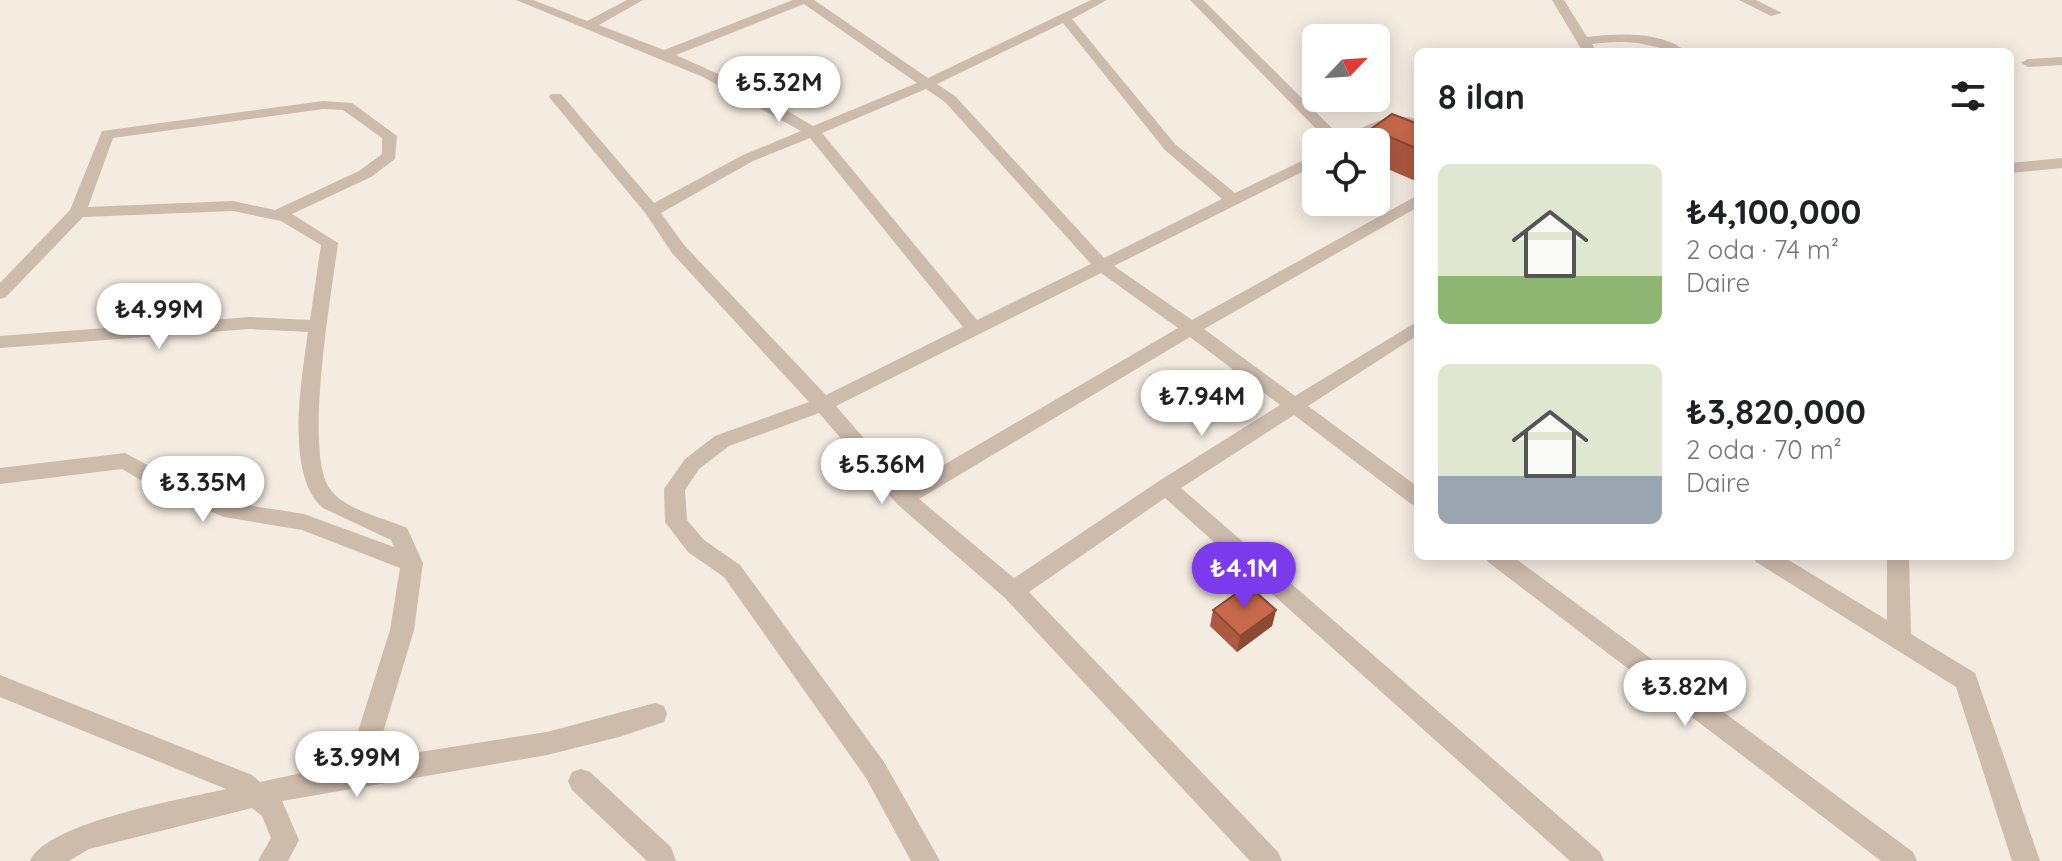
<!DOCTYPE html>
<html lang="tr">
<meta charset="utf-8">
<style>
:root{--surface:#fff;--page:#f2f2f2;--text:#202124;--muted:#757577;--accent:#7c3aed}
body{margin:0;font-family:Quicksand,sans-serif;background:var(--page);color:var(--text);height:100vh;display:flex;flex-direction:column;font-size:30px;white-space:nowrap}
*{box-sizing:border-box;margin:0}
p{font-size:26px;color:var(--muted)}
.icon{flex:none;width:44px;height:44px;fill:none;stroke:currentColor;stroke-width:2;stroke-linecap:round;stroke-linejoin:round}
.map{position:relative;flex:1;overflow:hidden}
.panel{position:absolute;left:1414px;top:48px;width:600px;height:512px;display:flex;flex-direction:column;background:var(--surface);border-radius:12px;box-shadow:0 4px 20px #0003}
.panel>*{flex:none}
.needle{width:52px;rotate:65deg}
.buttons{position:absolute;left:1302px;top:24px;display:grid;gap:16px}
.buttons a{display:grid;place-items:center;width:88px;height:88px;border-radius:12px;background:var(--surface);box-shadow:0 4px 20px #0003;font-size:40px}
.price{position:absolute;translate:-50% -68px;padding:0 18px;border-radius:28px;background:#fff;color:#222;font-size:26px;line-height:52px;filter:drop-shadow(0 2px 4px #0008)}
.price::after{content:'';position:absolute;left:50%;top:48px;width:24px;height:18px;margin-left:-12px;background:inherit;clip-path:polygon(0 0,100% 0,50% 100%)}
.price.active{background:var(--accent);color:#fff}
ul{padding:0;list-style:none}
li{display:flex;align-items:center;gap:24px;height:200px;padding:0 24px}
li span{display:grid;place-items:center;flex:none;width:224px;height:160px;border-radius:12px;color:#555}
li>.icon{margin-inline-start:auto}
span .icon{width:96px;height:96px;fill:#fffc;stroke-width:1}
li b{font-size:34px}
h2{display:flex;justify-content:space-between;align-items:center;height:96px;padding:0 24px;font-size:34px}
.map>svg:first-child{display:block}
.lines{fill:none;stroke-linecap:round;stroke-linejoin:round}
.minor{fill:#cdbbac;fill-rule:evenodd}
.wall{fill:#ac5a40}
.shaded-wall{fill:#8c4a34}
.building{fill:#c8694b;stroke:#8c4a34;stroke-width:2}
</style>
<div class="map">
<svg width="2062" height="861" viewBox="0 0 2062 861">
<rect width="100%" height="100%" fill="#f4ebe1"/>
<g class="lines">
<path class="minor" d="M516,0H533L587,21L627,0H643L599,25L664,50L793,0H814L928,78L1091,0H1107L1072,19L1175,144L1235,193L1316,154V165L1114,266L1192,320L1418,195V207L1204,329L1295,396L1418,321V335L1308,406L1418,487V506L1411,504L1294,415L1181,488L1600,852L1604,861H1570L1165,498L1029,592L1278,852L1282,861H1250L1005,598L897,504L819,413L729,446L699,469L685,490L687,520L704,540L740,565L884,762L940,861H911L866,778L724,577L688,552L665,522L664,489L685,459L715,436L809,402L672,253L646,214L549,97L551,94H561L654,203L743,155L801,131L703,77ZM804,4L917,83L813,126L749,88L676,55ZM1063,23L1165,150L1222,199L1104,258L955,96L937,84ZM926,89L945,102L1091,264L977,320L822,133ZM810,138L963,327L826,395L684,245L661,213L753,161ZM1101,273L1178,328L906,487L836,406ZM1190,337L1280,405L1159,481L1014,578L919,499Z
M1190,0H1203L1343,139C1366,124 1390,112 1418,119V128L1392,126L1359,142H1329Z
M1552,0H1564L1587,37C1618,33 1662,31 1687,52C1671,52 1659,47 1643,44C1626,41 1609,42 1592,44L1597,52H1583Z
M1739,0H1756L1782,13L1771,16Z
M2062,57V65L2028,67L2021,63L2028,59Z
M323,101L352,103L397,136L395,159L371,177L292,214L338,243C332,291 303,452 330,489C345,510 384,518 407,528L423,563L414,630L375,759L547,732L655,703L664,706L667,714L664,722L619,737L547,755L282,801L299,840L288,861H258L271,838L262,816L252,808L89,849L69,861H30C47,822 184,799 226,789L0,697V675L252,775L260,782L348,763L390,630L400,568L302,530L224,517L156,489L122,469L0,484V468L125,453L170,477L234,503L304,514L394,547L391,540L323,508C284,475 302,377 308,332L250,329L0,348V336L250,317L310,320L321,245L281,221L233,211L83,217L6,297L0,299V283L70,210L102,131ZM323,109L343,110L382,138V154L359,171L275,210L233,201L88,207L113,138Z
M2062,158V168L2010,173V163Z
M1485,556H1512L1913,852L1917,861H1881L1488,562Z
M1753,556H1782L1887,620V556H1909L1911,634L1975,673L2040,861H2012L1956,687L1756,562Z
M581,769L590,772L671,847L676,861H647L572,790L568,781L572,772Z"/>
</g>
<path class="wall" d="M1418,124V182L1376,164V142H1368L1371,129Z
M1213,610H1276L1272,626L1237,652L1210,626Z"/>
<path class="shaded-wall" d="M1276,610L1272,626L1237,652L1240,636Z"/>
<path class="building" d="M1392,114L1418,124V149L1371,129Z
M1248,585L1276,610L1240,636L1213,610Z"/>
</svg>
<div class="buttons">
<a><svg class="needle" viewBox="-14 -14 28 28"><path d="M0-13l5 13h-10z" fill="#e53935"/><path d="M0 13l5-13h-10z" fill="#757577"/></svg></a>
<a><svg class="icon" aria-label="locate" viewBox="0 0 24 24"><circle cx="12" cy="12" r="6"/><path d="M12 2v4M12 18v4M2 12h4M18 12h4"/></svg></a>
</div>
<b class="price" style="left:779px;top:124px">₺5.32M</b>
<b class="price" style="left:159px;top:351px">₺4.99M</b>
<b class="price" style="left:1202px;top:438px">₺7.94M</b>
<b class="price" style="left:882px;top:506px">₺5.36M</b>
<b class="price" style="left:203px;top:524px">₺3.35M</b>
<b class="price active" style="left:1244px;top:610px">₺4.1M</b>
<b class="price" style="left:1685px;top:728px">₺3.82M</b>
<b class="price" style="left:357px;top:799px">₺3.99M</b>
<section class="panel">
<h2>8 ilan<svg class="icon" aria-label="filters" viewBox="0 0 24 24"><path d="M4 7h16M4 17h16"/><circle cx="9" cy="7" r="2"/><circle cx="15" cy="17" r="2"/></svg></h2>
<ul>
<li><span style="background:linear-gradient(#dfe7d0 70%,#8fb573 0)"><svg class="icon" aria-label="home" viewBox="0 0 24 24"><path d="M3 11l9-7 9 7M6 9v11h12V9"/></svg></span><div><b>₺4,100,000</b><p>2 oda · 74 m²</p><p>Daire</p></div></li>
<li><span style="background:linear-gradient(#dfe7d0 70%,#9aa5b1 0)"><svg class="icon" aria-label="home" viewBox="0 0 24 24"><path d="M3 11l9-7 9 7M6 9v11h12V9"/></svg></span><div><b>₺3,820,000</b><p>2 oda · 70 m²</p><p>Daire</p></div></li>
</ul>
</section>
</div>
